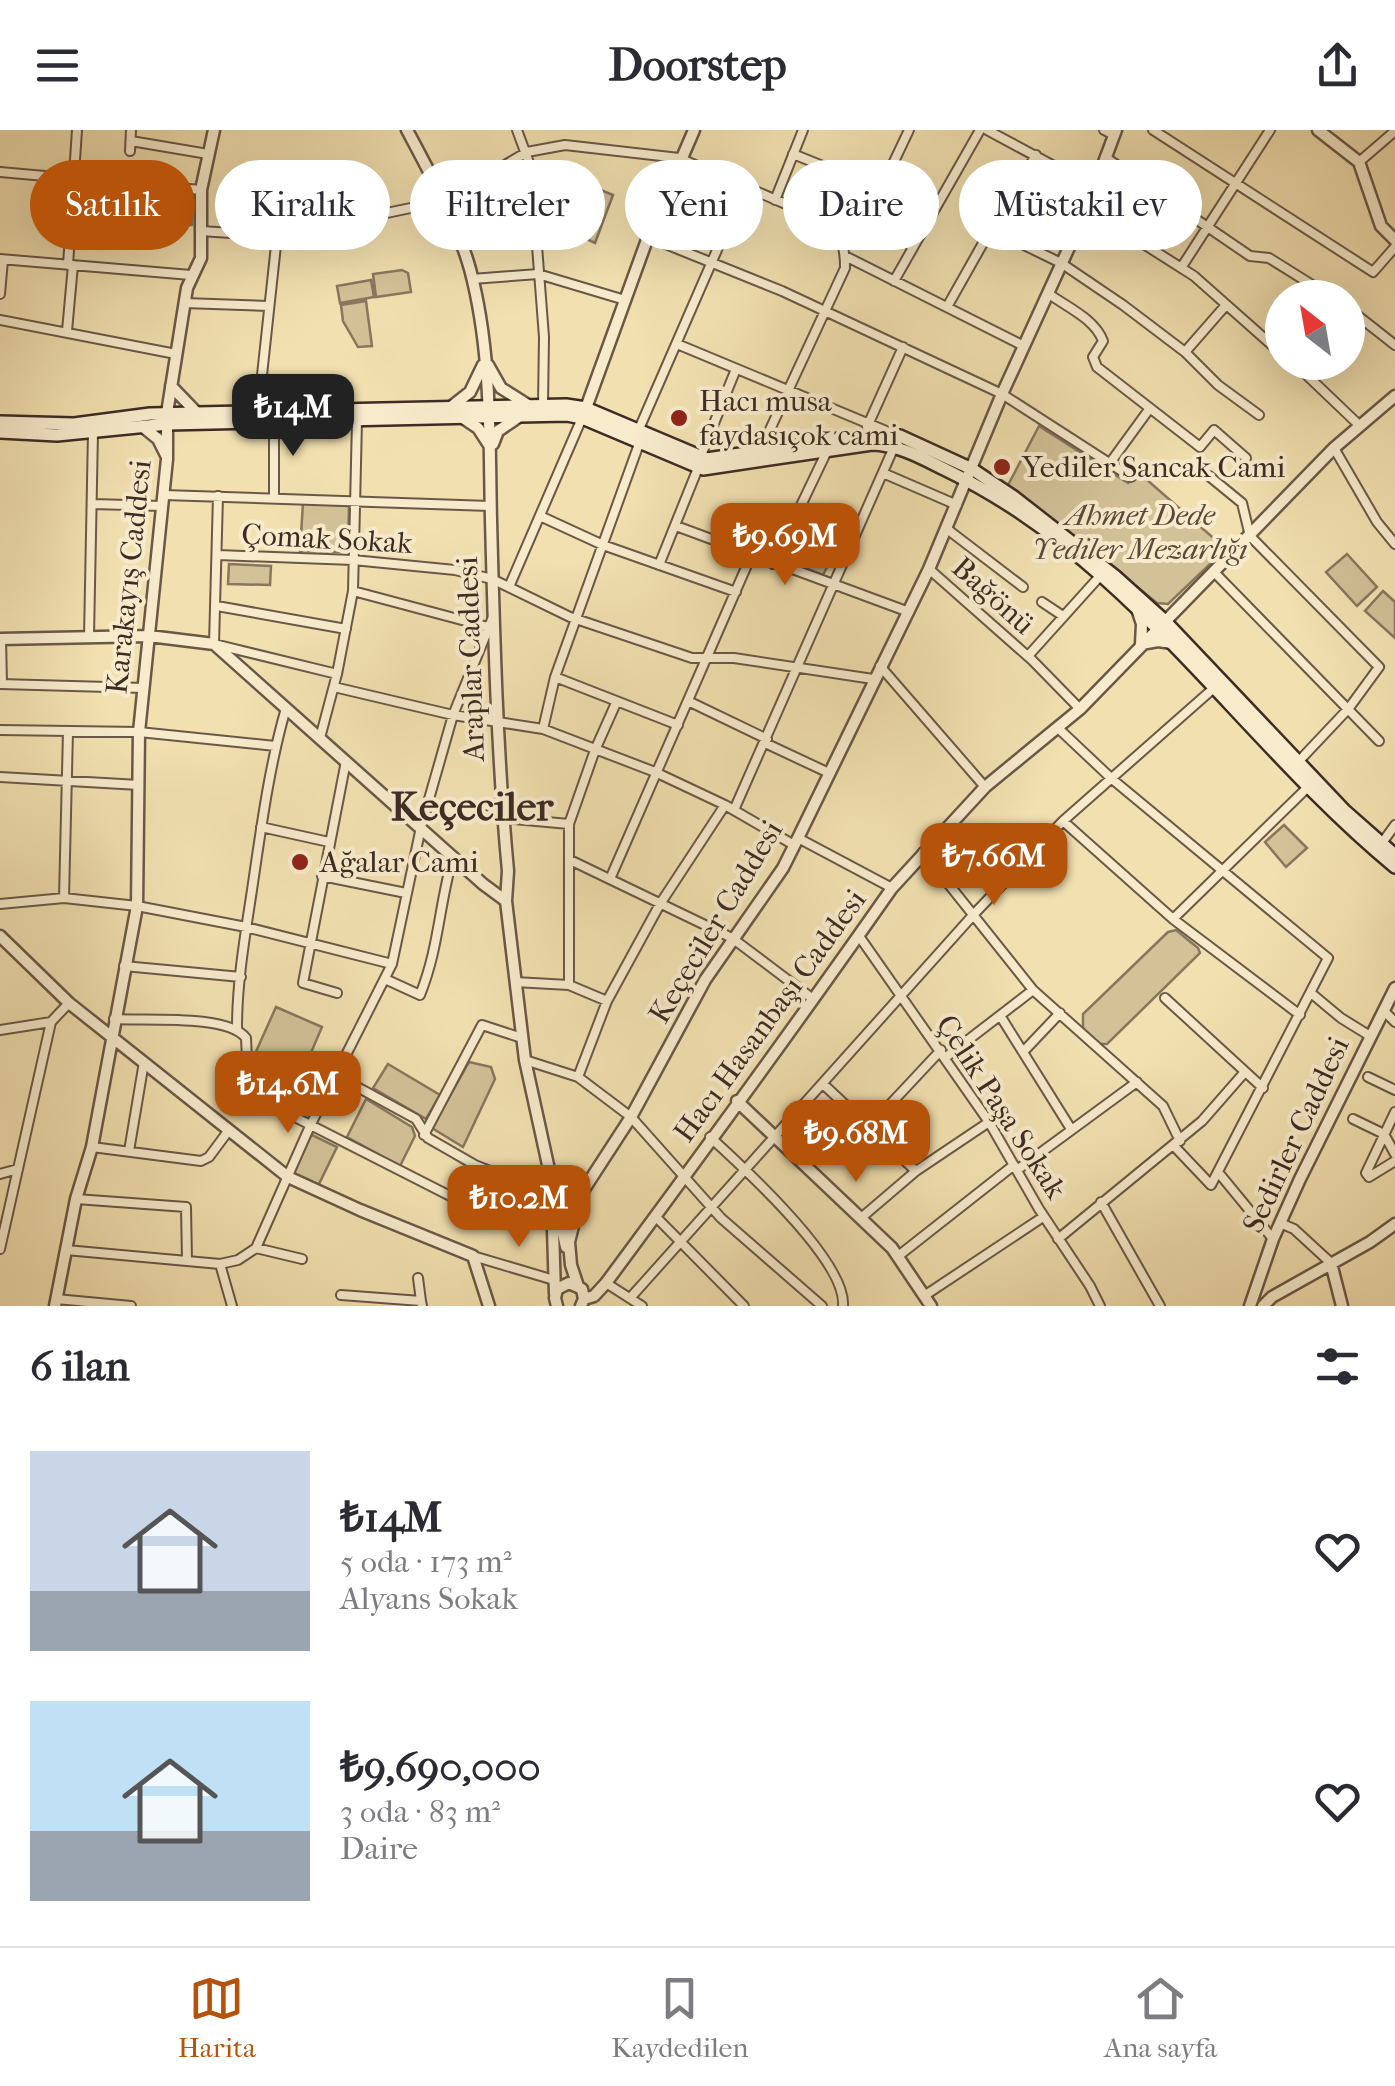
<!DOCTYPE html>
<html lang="tr">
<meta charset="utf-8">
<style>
:root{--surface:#fff;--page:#f2f2f3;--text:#2b2b33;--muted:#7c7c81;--line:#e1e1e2;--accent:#b45309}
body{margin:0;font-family:"IM FELL French Canon",serif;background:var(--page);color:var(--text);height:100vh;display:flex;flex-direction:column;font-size:38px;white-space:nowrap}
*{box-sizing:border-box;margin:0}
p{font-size:32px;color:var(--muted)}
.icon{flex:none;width:55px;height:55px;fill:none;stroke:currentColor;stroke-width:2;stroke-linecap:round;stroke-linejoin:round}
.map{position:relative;height:1176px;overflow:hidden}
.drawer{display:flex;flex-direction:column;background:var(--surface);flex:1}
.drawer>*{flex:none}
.banner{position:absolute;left:30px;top:30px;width:1335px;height:90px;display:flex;gap:20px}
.needle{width:65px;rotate:329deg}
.fabs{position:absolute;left:1265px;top:150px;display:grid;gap:20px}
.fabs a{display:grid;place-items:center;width:100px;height:100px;border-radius:50%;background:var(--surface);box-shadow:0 10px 40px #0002;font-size:50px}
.price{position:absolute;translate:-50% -85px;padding:0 22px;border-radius:20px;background:var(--accent);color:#fff;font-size:32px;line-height:65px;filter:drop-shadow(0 2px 5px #0008)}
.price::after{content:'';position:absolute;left:50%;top:60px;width:30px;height:22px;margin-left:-15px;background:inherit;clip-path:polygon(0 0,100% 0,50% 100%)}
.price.on{background:#222;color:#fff}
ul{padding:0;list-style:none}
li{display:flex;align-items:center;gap:30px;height:250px;padding:0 30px}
li span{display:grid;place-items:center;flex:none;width:280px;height:200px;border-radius:0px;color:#555}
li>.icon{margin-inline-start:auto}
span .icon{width:120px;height:120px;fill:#fffc;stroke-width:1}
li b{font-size:42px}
h2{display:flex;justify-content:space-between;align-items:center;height:120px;padding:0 30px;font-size:42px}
.tag{padding:0 35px;border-radius:45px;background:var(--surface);box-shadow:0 10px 40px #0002;font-size:35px;line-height:90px}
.tag.on{background:var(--accent);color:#fff}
header{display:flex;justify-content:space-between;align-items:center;height:130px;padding:0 30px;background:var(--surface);font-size:45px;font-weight:800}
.tab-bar{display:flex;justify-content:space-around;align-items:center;height:140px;border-top:2px solid var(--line);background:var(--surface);font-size:28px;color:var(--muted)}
.tab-bar a{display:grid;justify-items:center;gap:5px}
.tab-bar .on{color:var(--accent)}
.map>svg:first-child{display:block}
.green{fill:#d3c198;stroke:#88765e;stroke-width:2.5}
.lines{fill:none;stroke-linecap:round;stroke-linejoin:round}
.minor-casing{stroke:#6a5847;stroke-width:12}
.tertiary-casing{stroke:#6a5847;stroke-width:15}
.secondary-casing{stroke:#3d2b24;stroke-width:16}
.minor{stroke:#f7ebcc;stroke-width:8}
.tertiary{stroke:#f7ebcc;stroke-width:10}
.secondary{stroke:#f7ebcc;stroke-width:11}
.poi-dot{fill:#8f2418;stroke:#f7ebcc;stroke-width:4}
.labels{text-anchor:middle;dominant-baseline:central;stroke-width:8;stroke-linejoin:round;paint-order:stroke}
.poi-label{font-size:30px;fill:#3d2b24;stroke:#f7ebcc;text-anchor:start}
.park-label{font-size:30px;font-style:italic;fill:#5b493b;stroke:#f7ebcc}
.street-label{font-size:30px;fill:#3d2b24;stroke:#f7ebcc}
.district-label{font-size:40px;font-weight:bold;fill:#3d2b24;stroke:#f7ebcc}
</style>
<header><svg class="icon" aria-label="menu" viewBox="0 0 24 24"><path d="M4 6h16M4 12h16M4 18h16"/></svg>Doorstep<svg class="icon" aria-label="share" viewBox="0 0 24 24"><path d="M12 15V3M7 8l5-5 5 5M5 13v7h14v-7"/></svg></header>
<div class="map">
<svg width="1395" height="1176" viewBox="0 0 1395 1176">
<rect width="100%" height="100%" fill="#f2e0b0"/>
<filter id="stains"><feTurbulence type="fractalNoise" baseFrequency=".002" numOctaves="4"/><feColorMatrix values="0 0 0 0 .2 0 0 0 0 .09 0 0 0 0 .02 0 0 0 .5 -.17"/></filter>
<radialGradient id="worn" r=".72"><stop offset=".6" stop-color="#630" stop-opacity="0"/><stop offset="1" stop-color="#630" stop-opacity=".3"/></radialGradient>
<path class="green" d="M576,57L596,58L613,65L595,113L574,103L572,58Z
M176,65L193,66L192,95H175Z
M402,140L408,143L411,162L376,167L373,144Z
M371,150L374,167L340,173L337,156Z
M366,171L372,216L358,217L343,191L341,175Z
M1039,296L1128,353L1135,348L1146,349L1226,419L1168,474L1157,473L1058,393L1006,359Z
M303,373L349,376L348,418L343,422L300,421Z
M807,379L843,396L845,402L823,445L784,430Z
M1347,424L1377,457L1357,476L1326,442Z
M229,434L271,436L270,455L228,454Z
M1383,461L1395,472V508L1365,481Z
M1284,695L1307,718L1286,737L1265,712Z
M1176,800L1198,818L1200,823L1107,914H1097L1083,898V884L1168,802Z
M276,877L322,897L301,946L254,926Z
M469,932L491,937L495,949L463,1017L432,998Z
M388,934L440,965L426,989L373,958Z
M366,969L412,997L415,1006L400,1036L347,1007Z
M310,1004L337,1017L318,1056L292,1043Z"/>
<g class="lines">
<defs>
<path id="minor" d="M517,0L531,38L544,207L543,275
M987,0L1095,58
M1104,0L1114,5
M1153,0L1373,142L1395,117
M131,11L208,24
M130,21L131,0
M793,24L890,63L911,117
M1105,27L1250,126L1269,128L1333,168
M1359,32L1395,1
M0,42L201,60
M881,59L909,0
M775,70L803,0
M1009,70L1036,25
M1087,78L1194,146L1282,224
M201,101L277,106L444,71L527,22L565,15L679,28L825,91C842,102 845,118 845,138L760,321
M648,107L782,161L1002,264L1131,347
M845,126L1024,216
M0,129L191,145
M68,135L77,0
M1181,138L1270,0
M472,149L538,144L625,170
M894,151L980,0
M0,164L3,130
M1049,164C1067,177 1095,189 1103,211L1093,227L1097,237L1200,317L1214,300L1246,328
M184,173L269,176
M947,177L991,99L1061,133L1123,175L1185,222L1218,255L1259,285
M1348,178L1395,215
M0,190L176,224
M67,201L73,135
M677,214L891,303
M1185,222L1226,175
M1293,232L1359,295
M258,282L277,106
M867,297L903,217
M639,299L744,58
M1334,318L1377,392L1395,414
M700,328L736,239
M1110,333L1150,278
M883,343L957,375
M1209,346L1242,373L1250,406L1379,537L1349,578L1299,631
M164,365L490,376
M218,366L214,514L337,544
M274,367V292
M93,374L162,376
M540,386L603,415L736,462
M676,396L909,482
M947,399L1023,457
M218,425L353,430L455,440L492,449L570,487L692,528H734L873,549
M773,434L827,321
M659,435L698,338
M929,439L1032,530L1080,579
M1213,441L1379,611
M509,457L582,288
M353,461L488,497
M1042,472L1063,486
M217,476L346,499
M89,507L93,302
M1,509L2,554
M1028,526L1100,446
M880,536L985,657
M555,547L678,595
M0,554L144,558
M334,557L453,585L543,599L655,642L725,675L794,715
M688,571L767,609
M543,599L555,547L639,314
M1059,599L1112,649L1328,828L1211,1055L1174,1016
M0,600L139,602L275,616
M320,608L337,544L353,461L357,291
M765,613L829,643
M0,647L139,655
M429,676L503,688L569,694
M734,680L894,317
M1063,691L1173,789L1300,885
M261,697L329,712
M798,708L892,758
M1382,713L1395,695
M923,722L1033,860L1163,976L1180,1011
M570,730L732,808L813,869
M322,746L406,763
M610,749L751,426
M64,768L68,601
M0,774L64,768L137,776L246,797L392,834
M1173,789L1309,656
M859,806L989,992L1039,1079L1090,1156L1100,1176
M124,836L241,847
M385,849L420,865C439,818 439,775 453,726
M515,852L569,855L607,871
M569,855V694L595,620L616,573
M337,863L303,853L346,631
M1311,863L1341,888L1370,906
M1165,868L1263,958
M1384,881L1395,892
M1001,887L1071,999
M114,889C145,891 228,884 246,908L247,929L240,965L281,980L458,1070L475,1035
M237,898C237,852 245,806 252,760C261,699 269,637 286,578
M0,900L51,892
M1023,922L1060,883
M946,927L1033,860
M525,930L578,947L631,987L721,1088L822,1176
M337,946L416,989L428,1008L475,1035L552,1066
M578,947L607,871L660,774L725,675
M1368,947L1395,960
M823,954L916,1041
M1353,989L1384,1004L1395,1024
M869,997L941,920
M424,1005L482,895L522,908
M710,1007C743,1037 847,1132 843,1176
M92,1017L201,1031L209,1027L229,1000
M129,1021L144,932
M1017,1040L1137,952
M1218,1042L1273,1109
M0,1044L18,1039
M1369,1047L1366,1043L1395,982
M1369,1047L1395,1031
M76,1069L186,1077L187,1131L220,1134
M1101,1072L1160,1176
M655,1086L744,1176
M861,1088L916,1041L989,992
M1280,1093L1294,1099L1331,1133
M1058,1109L1202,991L1244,943
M256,1118L302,1129
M0,1119L51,892L69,873
M66,1120L187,1131
M473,1126L554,1150
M897,1127L1014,1035
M418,1148L421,1171
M606,1153L642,1176
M341,1165L421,1171L422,1176
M924,1166L1043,1087
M631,1167L975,783L1063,691L1215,557
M56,1169L131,1176
M232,1176L220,1134L238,1130L256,1118L310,996L392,834L421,697L453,585L493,487"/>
<path id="tertiary" d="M407,0C431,45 456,90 470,139C492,221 489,306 491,390C494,506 497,625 508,741L506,771L525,930L566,1117
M1318,0L1359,32L1381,96L1395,110
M488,235L501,258L528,275
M171,256L198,284
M451,277L470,262L483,235
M586,278L648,107L694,0
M463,288L478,298L489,315
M142,296L158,309L166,325
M493,314L498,301L517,288
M1137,479L1142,494L1141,514L1158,511L1172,513
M0,509L149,506L214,514L483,754L506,771
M0,806L69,873L288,1047L360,1080L473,1126L489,1176
M737,971L892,1118L931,1176
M552,1067L555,1164
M1331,1133L1342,1176
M578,1156L571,1135L569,1112L581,1064L631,987L705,850L783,738L798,708L929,439L1002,264L1087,78L1116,0
M584,1169L594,1166L606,1153C703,1022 799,891 892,758L985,657L1080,579L1334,318L1395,266
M55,1176L76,1069L92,1017L137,776L139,602L167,329V283L187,158L201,128V60L214,0
M557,1176L555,1168L557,1159L569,1153L582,1159L584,1169L581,1176
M1250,1176L1273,1109L1300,1049L1395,858
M1263,1176L1272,1167L1370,1112L1395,1094"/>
<path id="secondary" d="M0,292L74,294L150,284L566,275L586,278L707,329L873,304L900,306L972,339L1014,367L1115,446L1164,490L1345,681L1395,725
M0,302L57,305L168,294L567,285L582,288L703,339L872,314C901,315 925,330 950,342C1133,431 1242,611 1395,737"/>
</defs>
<use href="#minor" class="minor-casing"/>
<use href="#tertiary" class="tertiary-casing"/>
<use href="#secondary" class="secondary-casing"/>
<use href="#minor" class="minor"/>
<use href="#tertiary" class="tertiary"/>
<use href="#secondary" class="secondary"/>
</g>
<g class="poi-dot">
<circle cx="679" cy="288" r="10"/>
<circle cx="1002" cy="337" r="10"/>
<circle cx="300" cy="732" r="10"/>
</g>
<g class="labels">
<g class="poi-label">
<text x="699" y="271">Hacı musa<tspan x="699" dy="34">faydasıçok cami</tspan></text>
<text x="1022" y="337">Yediler Sancak Cami</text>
<text x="320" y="732">Ağalar Cami</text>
</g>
<g class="park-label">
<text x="1140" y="385">Ahmet Dede<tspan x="1140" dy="34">Yediler Mezarlığı</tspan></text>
</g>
<g class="street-label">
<text transform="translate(327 409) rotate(3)">Çomak Sokak</text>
<text transform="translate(129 447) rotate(-84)">Karakayış Caddesi</text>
<text transform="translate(993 466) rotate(42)">Bağönü</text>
<text transform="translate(471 529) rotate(-92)">Araplar Caddesi</text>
<text transform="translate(716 792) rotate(-59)">Keçeciler Caddesi</text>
<text transform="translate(770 886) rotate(-54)">Hacı Hasanbaşı Caddesi</text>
<text transform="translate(1001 977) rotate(57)">Çelik Paşa Sokak</text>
<text transform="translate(1296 1005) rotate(-65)">Sedirler Caddesi</text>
</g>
<g class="district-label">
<text x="472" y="677">Keçeciler</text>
</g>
</g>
<rect width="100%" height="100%" filter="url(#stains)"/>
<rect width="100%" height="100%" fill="url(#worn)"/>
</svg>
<div class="fabs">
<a><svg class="needle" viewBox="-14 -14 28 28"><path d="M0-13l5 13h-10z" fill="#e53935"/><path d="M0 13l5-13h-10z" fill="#7c7c81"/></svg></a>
</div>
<b class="price on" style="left:293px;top:329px">₺14M</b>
<b class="price" style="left:785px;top:458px">₺9.69M</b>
<b class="price" style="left:994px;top:778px">₺7.66M</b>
<b class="price" style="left:288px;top:1006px">₺14.6M</b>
<b class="price" style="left:856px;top:1055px">₺9.68M</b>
<b class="price" style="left:519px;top:1120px">₺10.2M</b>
<div class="banner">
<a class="tag on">Satılık</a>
<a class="tag">Kiralık</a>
<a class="tag">Filtreler</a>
<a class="tag">Yeni</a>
<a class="tag">Daire</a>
<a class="tag">Müstakil ev</a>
</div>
</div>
<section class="drawer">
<h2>6 ilan<svg class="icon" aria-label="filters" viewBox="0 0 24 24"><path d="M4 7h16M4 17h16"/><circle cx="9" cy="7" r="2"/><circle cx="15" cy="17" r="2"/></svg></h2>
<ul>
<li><span style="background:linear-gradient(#c9d6e8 70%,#9aa5b1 0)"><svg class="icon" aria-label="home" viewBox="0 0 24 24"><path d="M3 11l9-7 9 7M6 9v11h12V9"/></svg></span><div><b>₺14M</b><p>5 oda · 173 m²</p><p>Alyans Sokak</p></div><svg class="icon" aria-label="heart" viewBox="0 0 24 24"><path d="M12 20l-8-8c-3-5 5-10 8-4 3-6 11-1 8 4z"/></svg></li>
<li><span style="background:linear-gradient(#bfe0f5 65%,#9aa5b1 0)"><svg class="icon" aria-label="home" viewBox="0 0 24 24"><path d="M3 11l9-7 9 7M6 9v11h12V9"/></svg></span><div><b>₺9,690,000</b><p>3 oda · 83 m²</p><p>Daire</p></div><svg class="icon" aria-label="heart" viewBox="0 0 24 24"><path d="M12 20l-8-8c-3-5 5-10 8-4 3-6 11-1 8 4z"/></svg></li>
</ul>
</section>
<nav class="tab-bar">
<a class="on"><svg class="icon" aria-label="map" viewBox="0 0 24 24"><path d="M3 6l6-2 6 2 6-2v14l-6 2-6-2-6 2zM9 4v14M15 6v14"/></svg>Harita</a>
<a><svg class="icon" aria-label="saved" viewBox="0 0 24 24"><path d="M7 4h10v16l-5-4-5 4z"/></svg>Kaydedilen</a>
<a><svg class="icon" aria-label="home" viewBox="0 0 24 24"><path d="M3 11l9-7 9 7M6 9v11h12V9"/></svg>Ana sayfa</a>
</nav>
